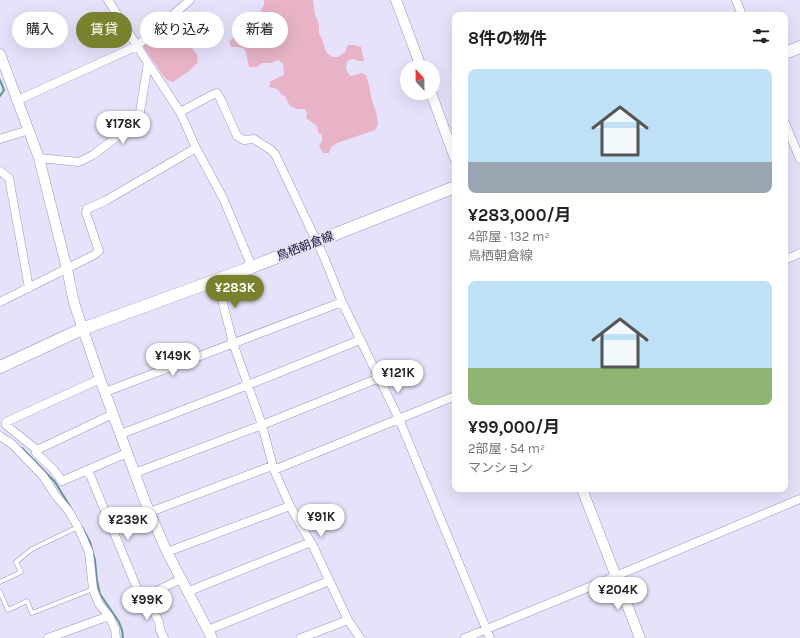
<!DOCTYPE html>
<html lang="ja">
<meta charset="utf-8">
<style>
:root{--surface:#fff;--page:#f2f2f2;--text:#222;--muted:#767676;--accent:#79812c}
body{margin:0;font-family:Karla,"Noto Sans JP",sans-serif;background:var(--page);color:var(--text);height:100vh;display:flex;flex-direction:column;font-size:15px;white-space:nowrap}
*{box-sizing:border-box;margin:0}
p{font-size:13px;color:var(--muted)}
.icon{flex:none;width:22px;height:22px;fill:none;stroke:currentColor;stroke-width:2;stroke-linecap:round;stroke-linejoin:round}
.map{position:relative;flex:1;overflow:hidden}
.side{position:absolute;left:452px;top:12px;width:336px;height:480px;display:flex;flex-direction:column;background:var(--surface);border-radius:8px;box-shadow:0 4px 16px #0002}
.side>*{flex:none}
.guide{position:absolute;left:12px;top:12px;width:380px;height:36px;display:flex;gap:8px}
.needle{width:26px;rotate:338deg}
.buttons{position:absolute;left:400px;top:60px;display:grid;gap:8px}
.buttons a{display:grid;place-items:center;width:40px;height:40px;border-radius:50%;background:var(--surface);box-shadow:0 4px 16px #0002;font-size:20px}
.price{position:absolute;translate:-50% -34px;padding:0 9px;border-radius:14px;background:#fff;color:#222;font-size:13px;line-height:26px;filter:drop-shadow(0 1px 2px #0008)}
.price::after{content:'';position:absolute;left:50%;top:24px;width:12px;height:9px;margin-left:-6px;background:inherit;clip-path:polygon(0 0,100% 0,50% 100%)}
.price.current{background:var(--accent);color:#fff}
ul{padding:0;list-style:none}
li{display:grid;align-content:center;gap:8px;height:212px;padding:0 16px}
li span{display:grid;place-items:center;height:124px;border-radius:8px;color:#555}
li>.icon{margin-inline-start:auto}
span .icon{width:72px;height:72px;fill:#fffc;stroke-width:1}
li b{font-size:17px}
h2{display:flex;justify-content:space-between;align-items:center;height:48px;padding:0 16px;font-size:17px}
.tag{padding:0 14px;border-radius:18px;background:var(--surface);box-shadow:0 4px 16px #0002;font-size:14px;line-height:36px}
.tag.current{background:var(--accent);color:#fff}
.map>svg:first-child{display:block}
.green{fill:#e8b3c7}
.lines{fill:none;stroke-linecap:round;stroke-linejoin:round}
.stream{stroke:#60968c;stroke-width:2}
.service-casing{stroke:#9c90c9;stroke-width:5}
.minor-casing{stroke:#9c90c9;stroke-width:9}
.tertiary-casing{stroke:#9c90c9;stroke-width:11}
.primary-casing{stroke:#9c90c9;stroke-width:13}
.service{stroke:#fff;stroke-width:4}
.minor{stroke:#fff;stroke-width:8}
.tertiary{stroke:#fff;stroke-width:10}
.primary{stroke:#fff;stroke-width:12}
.labels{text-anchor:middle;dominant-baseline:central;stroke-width:4;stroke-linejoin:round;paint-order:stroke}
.street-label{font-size:12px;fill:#171227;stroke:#e6e2fa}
</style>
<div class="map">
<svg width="800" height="638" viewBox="0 0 800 638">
<rect width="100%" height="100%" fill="#e6e2fa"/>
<path class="green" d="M264,0H313L315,15L319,24V33L322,39L326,52L332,57H338L345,52L348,45H354L361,47L364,61H359L352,59L347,61L346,69L350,76L356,75L361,73L366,75L369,85L372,100L377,116L378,125L375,130L337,143L331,147L329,153H323L319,146L322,141V135L318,132L317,126L306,118L307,113L305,109H297L290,106L285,96L282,95L277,89L269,87L271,81L284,75L283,64L278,60L271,63H262L257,67H249L246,52L243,48L237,47H231L229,42C234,36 240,31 243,24L257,18L264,5Z
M164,28L178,34L184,40L187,46L193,49L197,55L198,62L189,71L173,82L167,80L162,74L143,46L158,32Z"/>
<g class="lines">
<path class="stream" d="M0,80L4,90L0,96
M22,448L55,482L71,508
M82,527L90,542L95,560L97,581L100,594L119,622L122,630L123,638"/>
<defs>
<path id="service" d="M0,582L21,572L16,562L32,549L78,527
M0,592L8,610L27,601L32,613L93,589"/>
<path id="minor" d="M108,0L148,63L180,112L196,148L223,198L252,267
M736,0L742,15
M18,100L137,46L190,0
M180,112L212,95L217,93L220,98L237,136L244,140L254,139L263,145L270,149L275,154L324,257L342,302L399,419L490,638
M785,123L800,159
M0,139L29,130
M39,158L79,162L93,155L134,124L140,112L148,63
M0,171L9,178L29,288
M785,260L800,253
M217,280L233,343L262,425L274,470L290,506L313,546L348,620L360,638
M0,302L94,255L99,251L86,213L87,209L105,201L196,148
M105,392L342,302
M113,414L37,450L36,453L53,469L62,481L127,453
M121,434L248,385L360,340
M0,436L12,444L43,476L56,496L68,510L78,527L89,552L93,589L99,604L109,616L115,629L116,638
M37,450L6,425V422L100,379
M88,470L139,593L146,596L181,579
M274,470L455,396
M135,473L262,425L379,378
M150,512L272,466
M167,552L290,506
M187,592L311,542
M146,596L159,622L160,630L164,638
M208,630L329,581
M48,638L109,616
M301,638L348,620
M465,638L616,576L800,499"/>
<path id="tertiary" d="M396,0L421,67
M0,54L39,158L67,269L74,303L100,379L146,504L167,552L212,638
M431,93L455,158
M582,489L640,638"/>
<path id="primary" d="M785,53L800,47
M0,367L82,329L252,267L455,187"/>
</defs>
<use href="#service" class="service-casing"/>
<use href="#minor" class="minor-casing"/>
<use href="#tertiary" class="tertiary-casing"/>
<use href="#primary" class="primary-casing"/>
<use href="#service" class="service"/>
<use href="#minor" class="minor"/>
<use href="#tertiary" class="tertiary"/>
<use href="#primary" class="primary"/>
</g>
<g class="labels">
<g class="street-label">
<text transform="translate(305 246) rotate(-21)">鳥栖朝倉線</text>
</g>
</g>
</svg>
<div class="buttons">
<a><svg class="needle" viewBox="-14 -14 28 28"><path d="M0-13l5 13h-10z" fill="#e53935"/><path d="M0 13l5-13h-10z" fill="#767676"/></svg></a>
</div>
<b class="price" style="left:123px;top:145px">¥178K</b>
<b class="price current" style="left:235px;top:309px">¥283K</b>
<b class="price" style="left:173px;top:377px">¥149K</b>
<b class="price" style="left:398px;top:394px">¥121K</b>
<b class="price" style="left:321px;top:538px">¥91K</b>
<b class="price" style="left:128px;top:541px">¥239K</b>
<b class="price" style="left:618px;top:611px">¥204K</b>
<b class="price" style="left:147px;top:621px">¥99K</b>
<div class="guide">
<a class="tag">購入</a>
<a class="tag current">賃貸</a>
<a class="tag">絞り込み</a>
<a class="tag">新着</a>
</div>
<section class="side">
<h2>8件の物件<svg class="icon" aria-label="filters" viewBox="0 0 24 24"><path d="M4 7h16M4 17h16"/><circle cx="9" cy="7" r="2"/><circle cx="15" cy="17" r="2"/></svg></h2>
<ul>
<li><span style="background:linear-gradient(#bfe0f5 75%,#9aa5b1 0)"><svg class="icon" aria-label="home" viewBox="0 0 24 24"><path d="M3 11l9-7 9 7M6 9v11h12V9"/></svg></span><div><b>¥283,000/月</b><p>4部屋 · 132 m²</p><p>鳥栖朝倉線</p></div></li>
<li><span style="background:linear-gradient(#bfe0f5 70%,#8fb573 0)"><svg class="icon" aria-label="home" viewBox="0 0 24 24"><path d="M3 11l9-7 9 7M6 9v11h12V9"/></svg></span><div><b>¥99,000/月</b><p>2部屋 · 54 m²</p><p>マンション</p></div></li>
</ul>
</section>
</div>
